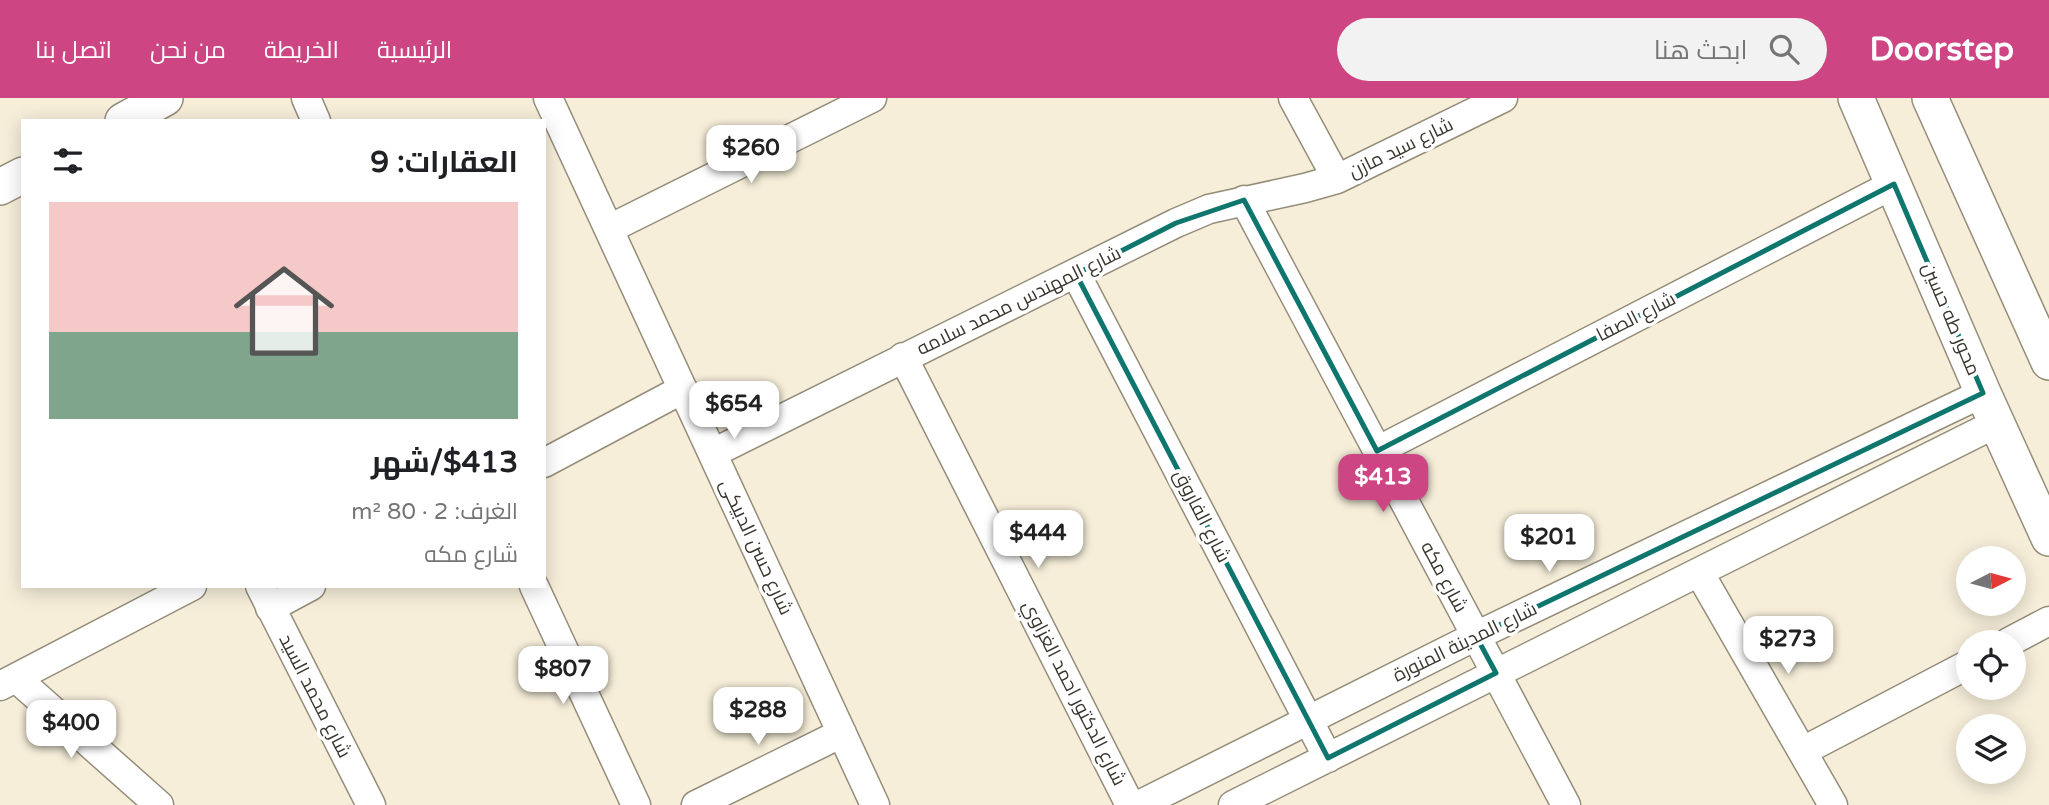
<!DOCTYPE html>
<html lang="ar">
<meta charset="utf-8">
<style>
:root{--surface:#fff;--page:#f2f2f2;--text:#202124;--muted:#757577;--accent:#cd4582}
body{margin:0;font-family:"Varela Round",Cairo,sans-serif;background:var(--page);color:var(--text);direction:rtl;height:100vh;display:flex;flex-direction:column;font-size:26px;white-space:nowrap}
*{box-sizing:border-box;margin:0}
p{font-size:23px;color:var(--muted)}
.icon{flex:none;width:38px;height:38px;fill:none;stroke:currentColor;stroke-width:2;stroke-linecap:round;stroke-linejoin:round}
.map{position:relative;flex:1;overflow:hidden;direction:ltr}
.side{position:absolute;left:21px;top:21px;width:525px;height:469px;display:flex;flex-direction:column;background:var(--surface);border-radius:0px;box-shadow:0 4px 18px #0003;direction:rtl}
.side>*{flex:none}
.needle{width:46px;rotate:84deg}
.fabs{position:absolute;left:1956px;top:448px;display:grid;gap:14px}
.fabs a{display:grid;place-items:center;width:70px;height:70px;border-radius:50%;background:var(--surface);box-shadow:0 4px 18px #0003;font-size:35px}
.price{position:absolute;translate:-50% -60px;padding:0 16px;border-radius:14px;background:#fff;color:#222;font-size:23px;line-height:46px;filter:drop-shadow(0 2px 4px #0008)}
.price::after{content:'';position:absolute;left:50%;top:42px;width:21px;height:16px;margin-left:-10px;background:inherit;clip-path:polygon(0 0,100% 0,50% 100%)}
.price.current{background:var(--accent);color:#fff}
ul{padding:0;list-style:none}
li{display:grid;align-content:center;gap:14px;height:371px;padding:0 28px}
li span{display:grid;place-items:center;height:217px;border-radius:0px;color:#555}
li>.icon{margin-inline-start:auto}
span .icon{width:126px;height:126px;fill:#fffc;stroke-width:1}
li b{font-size:30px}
h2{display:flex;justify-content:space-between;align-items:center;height:84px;padding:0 28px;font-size:30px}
header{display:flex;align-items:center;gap:42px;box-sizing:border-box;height:98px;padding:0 35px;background:var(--accent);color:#fff}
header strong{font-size:33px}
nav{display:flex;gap:38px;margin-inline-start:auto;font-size:24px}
.search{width:490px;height:63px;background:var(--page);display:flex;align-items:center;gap:18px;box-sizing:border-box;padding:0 24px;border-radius:38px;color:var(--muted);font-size:26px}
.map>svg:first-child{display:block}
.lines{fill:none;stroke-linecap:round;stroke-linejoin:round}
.minor-casing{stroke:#948d79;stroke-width:31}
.tertiary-casing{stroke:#948d79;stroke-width:38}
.minor{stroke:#fff;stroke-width:28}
.tertiary{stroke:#fff;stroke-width:35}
.marked{fill:none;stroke:#0f766e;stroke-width:5;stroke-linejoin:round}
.labels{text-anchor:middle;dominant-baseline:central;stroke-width:7;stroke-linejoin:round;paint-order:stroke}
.street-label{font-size:19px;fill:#39362e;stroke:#fff}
</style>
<header>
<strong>Doorstep</strong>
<div class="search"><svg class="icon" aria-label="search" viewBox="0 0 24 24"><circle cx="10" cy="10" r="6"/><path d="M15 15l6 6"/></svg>ابحث هنا</div>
<nav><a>الرئيسية</a><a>الخريطة</a><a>من نحن</a><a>اتصل بنا</a></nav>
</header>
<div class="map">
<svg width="2049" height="707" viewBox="0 0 2049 707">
<rect width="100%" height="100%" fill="#f6eed9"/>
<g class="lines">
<defs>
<path id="minor" d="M306,0L316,23
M548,0L875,707
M1293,0L1337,81
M1244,102L1566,707
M609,131L872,0
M1076,176L1328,660
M903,259L1130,707
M1377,353L1894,86
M713,355L1176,125L1209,111L1305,90L1337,81L1503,0
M544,365L683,291
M1699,474L1833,707
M260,488L371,707
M534,488L636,707
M270,510L311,488
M2009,544L2049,523
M16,580L159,707
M0,588L192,488
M1803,653L1969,566
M696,707L842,635
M1139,707L1476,538L1983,295
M1233,707L1997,325"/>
<path id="tertiary" d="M1856,0L1983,295L2049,440
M1930,0L2049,264
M123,23L165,0
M0,89L23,77"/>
</defs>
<use href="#minor" class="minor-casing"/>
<use href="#tertiary" class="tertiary-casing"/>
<use href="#minor" class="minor"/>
<use href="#tertiary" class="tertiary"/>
</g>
<path class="marked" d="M1894,86L1983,295L1476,538L1496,575L1328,660L1076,176L1176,125L1244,102L1377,353Z"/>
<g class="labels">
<g class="street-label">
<text transform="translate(1401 50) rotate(-26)">شارع سيد مازن</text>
<text transform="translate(1019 203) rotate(-26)">شارع المهندس محمد سلامه</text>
<text transform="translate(1636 219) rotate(-27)">شارع الصفا</text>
<text transform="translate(1951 221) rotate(67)">محور طه حسين</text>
<text transform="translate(1202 418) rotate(63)">شارع الفاروق</text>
<text transform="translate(756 449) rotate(65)">شارع حسن الدبيكى</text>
<text transform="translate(1444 479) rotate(62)">شارع مكه</text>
<text transform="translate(1465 544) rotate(-26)">شارع المدينة المنورة</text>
<text transform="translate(1074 595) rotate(63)">شارع الدكتور احمد الغزاوي</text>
<text transform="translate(315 598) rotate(63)">شارع محمد السيد</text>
</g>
</g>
</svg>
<div class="fabs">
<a><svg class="needle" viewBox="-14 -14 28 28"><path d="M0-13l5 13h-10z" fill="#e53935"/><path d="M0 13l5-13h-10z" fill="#757577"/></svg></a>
<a><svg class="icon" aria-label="locate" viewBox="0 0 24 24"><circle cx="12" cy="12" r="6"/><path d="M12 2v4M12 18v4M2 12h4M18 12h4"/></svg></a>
<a><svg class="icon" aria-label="layers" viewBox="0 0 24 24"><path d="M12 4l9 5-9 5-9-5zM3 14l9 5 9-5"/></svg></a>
</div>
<b class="price" style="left:751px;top:87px">$260</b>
<b class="price" style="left:734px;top:343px">$654</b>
<b class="price current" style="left:1383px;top:416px">$413</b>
<b class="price" style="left:1038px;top:472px">$444</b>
<b class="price" style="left:1549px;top:476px">$201</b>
<b class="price" style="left:1788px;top:578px">$273</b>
<b class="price" style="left:563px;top:608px">$807</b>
<b class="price" style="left:758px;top:649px">$288</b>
<b class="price" style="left:71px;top:662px">$400</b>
<section class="side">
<h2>العقارات: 9<svg class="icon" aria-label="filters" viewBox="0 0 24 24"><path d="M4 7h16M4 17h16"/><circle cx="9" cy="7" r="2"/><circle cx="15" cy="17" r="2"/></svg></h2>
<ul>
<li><span style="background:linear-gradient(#f6c9c9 60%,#7fa58c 0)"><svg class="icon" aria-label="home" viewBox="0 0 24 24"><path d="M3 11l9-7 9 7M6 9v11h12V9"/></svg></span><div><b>$413/شهر</b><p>الغرف: 2 · 80 m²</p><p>شارع مكه</p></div></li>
</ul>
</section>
</div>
